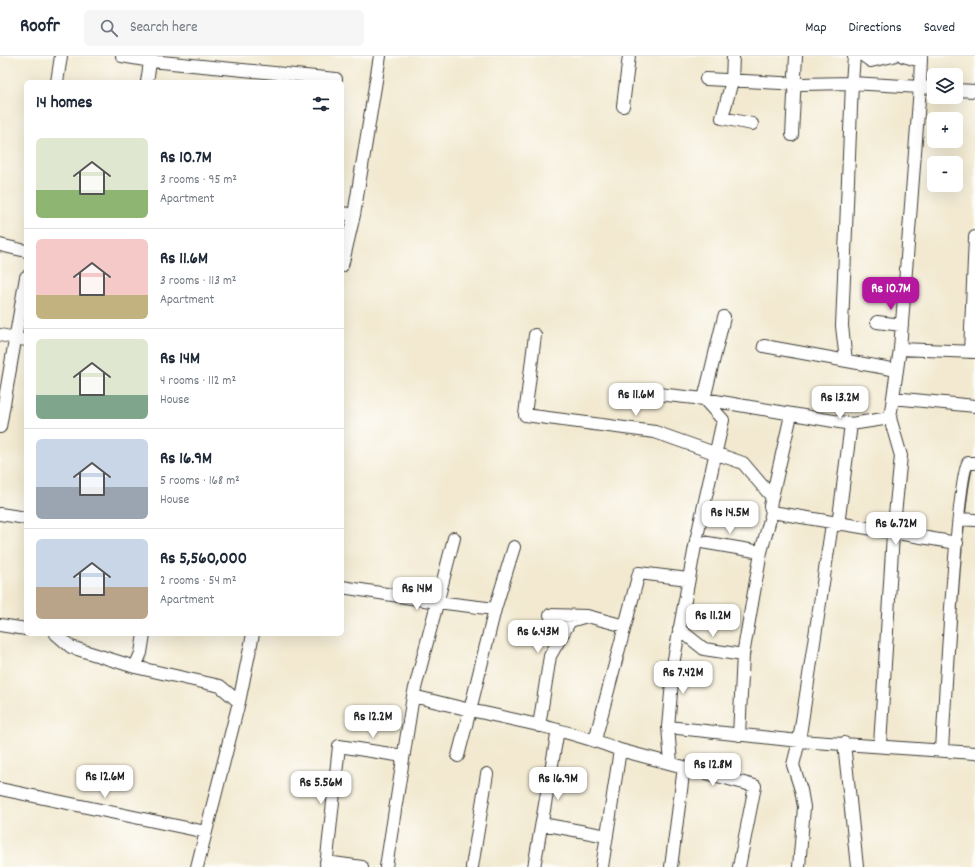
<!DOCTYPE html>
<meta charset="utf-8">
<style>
:root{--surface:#fff;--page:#f6f6f7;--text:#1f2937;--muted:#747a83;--line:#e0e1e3;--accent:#b5179e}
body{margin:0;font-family:Dekko,sans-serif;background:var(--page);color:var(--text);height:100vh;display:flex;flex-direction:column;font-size:15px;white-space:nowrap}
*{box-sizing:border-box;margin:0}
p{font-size:13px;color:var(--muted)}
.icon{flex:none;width:22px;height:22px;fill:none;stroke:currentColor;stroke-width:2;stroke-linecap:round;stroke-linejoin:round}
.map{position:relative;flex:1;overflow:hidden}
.panel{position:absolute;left:24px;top:24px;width:320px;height:556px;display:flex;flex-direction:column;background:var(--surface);border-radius:6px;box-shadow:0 4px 16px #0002}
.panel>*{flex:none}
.controls{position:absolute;left:927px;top:12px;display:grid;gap:8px}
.controls a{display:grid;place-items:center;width:36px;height:36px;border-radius:6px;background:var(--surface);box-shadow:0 4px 16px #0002;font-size:20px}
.price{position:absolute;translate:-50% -34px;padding:0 9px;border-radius:8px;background:#fff;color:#222;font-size:13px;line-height:26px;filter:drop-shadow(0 1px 2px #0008)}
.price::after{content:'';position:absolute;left:50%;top:24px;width:12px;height:9px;margin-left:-6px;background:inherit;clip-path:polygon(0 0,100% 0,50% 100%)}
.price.selected{background:var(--accent);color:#fff}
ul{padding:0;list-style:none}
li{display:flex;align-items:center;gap:12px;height:100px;padding:0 12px}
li+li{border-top:1px solid var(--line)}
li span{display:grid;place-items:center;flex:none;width:112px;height:80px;border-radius:6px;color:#555}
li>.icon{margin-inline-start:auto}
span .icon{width:48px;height:48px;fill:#fffc;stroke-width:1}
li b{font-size:17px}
h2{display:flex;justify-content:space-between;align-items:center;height:48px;padding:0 12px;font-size:17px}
header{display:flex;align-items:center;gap:24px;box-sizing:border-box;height:56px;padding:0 20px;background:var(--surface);border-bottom:1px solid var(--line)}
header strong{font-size:19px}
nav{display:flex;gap:22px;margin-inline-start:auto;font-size:14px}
.search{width:280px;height:36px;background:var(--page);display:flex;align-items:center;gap:10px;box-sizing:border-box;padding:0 14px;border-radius:6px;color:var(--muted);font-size:15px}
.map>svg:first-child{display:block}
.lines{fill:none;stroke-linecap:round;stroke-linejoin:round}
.minor-casing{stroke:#3c3b37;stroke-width:14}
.minor{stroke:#fff;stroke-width:12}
</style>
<header>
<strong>Roofr</strong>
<div class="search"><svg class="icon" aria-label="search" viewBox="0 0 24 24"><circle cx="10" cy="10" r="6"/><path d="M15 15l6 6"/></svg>Search here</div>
<nav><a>Map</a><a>Directions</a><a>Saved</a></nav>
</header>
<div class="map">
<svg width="975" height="811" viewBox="0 0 975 811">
<rect width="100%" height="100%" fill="#fdfcf7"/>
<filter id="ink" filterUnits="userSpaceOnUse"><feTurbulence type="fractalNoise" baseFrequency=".025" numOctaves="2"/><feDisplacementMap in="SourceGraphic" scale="8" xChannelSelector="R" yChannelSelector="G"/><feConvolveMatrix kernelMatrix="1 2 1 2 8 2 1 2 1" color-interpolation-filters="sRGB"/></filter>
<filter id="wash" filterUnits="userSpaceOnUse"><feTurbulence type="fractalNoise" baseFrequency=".012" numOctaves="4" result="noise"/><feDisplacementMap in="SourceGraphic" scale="16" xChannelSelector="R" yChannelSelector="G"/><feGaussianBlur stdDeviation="0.9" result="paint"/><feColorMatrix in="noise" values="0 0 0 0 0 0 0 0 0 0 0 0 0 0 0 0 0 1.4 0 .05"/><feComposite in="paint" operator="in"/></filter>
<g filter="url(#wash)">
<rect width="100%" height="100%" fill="#f2e9d0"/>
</g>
<g filter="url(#ink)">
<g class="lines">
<defs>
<path id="minor" d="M122,0L151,5L336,23
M733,0L732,25L722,62L752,68
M854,0L852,27L920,31L921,0
M864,0L871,5L893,0
M903,0L921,5
M706,23L800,28L852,27L842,270L846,305
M57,26L61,0
M147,26L151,0
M934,32L920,31L900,293L975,296
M956,34L975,35
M623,50L629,0
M792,79L796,0
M342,157L354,159
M0,189L26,195
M342,210L354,159L380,0
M724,261L704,343L851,368
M877,266L902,269
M0,279L26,284
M535,279L525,359L655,376L743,407L772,441
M764,290L897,314
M970,296L975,181
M658,338L704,343L723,364L696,485L674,603L668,671L799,685L975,697
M893,342L975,350
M0,371L26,221
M772,456L957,487
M0,458L26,462
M959,463L975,464
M838,469L851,368L890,362L900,293
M696,485L761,496
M342,531L437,546L495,553
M550,559L587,560L625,570
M0,569L26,573
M679,573L704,593L743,599
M56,578L71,591L135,611L141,597L144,578
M135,611L220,630L239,646
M413,640L470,654L495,553L514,491
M539,670L550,600L570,565L587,560
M668,671L671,707
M739,679L743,599L761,496L772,456L770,450L791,359
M595,684L639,517L688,523
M844,687L857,811
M880,689L893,478L901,400L890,362
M620,694L755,730L739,811
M942,694C944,660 957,418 968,407H975
M458,700L470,654C520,665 572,675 620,694L602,811
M0,733L206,776
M542,768L607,780
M326,806L362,811
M197,811L239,646L253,578
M326,811L339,690L403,700
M386,811L413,640L454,482
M472,811L487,718
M534,811L558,674
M671,811L684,711
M799,811L804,751L801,734L793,709L799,685L832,468"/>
</defs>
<use href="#minor" class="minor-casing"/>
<use href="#minor" class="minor"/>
</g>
</g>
</svg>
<div class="controls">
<a><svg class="icon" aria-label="layers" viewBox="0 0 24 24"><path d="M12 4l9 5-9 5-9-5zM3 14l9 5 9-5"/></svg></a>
<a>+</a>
<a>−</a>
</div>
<b class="price selected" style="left:891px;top:255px">Rs 10.7M</b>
<b class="price" style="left:636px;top:361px">Rs 11.6M</b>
<b class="price" style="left:840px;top:364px">Rs 13.2M</b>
<b class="price" style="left:730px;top:479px">Rs 14.5M</b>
<b class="price" style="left:896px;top:490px">Rs 6.72M</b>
<b class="price" style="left:417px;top:555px">Rs 14M</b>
<b class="price" style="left:713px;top:582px">Rs 11.2M</b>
<b class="price" style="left:538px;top:598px">Rs 6.43M</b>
<b class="price" style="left:683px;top:639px">Rs 7.42M</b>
<b class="price" style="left:373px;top:683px">Rs 12.2M</b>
<b class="price" style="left:713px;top:731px">Rs 12.8M</b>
<b class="price" style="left:105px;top:743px">Rs 12.6M</b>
<b class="price" style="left:558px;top:745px">Rs 16.9M</b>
<b class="price" style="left:321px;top:749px">Rs 5.56M</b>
<section class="panel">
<h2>14 homes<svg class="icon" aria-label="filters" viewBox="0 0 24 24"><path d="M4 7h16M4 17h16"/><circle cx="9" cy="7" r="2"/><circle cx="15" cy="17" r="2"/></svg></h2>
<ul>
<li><span style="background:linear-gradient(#dfe7d0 65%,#8fb573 0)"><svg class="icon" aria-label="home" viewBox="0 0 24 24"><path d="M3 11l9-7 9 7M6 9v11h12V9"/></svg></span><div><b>Rs 10.7M</b><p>3 rooms · 95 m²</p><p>Apartment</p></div></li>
<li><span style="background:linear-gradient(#f6c9c9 70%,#c2b280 0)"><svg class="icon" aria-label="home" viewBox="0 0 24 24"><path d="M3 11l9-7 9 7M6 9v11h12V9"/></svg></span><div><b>Rs 11.6M</b><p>3 rooms · 113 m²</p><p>Apartment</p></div></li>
<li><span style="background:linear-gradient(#dfe7d0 70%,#7fa58c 0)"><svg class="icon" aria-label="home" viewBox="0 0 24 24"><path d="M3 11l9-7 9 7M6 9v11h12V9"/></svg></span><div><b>Rs 14M</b><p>4 rooms · 112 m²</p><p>House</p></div></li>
<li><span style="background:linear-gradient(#c9d6e8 60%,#9aa5b1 0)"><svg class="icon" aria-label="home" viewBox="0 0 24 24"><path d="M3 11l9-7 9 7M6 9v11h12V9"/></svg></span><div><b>Rs 16.9M</b><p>5 rooms · 168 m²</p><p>House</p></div></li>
<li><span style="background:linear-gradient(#c9d6e8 60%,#b9a48a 0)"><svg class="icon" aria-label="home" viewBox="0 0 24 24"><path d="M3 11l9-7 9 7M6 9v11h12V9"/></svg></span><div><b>Rs 5,560,000</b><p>2 rooms · 54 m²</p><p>Apartment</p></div></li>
</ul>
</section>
</div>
